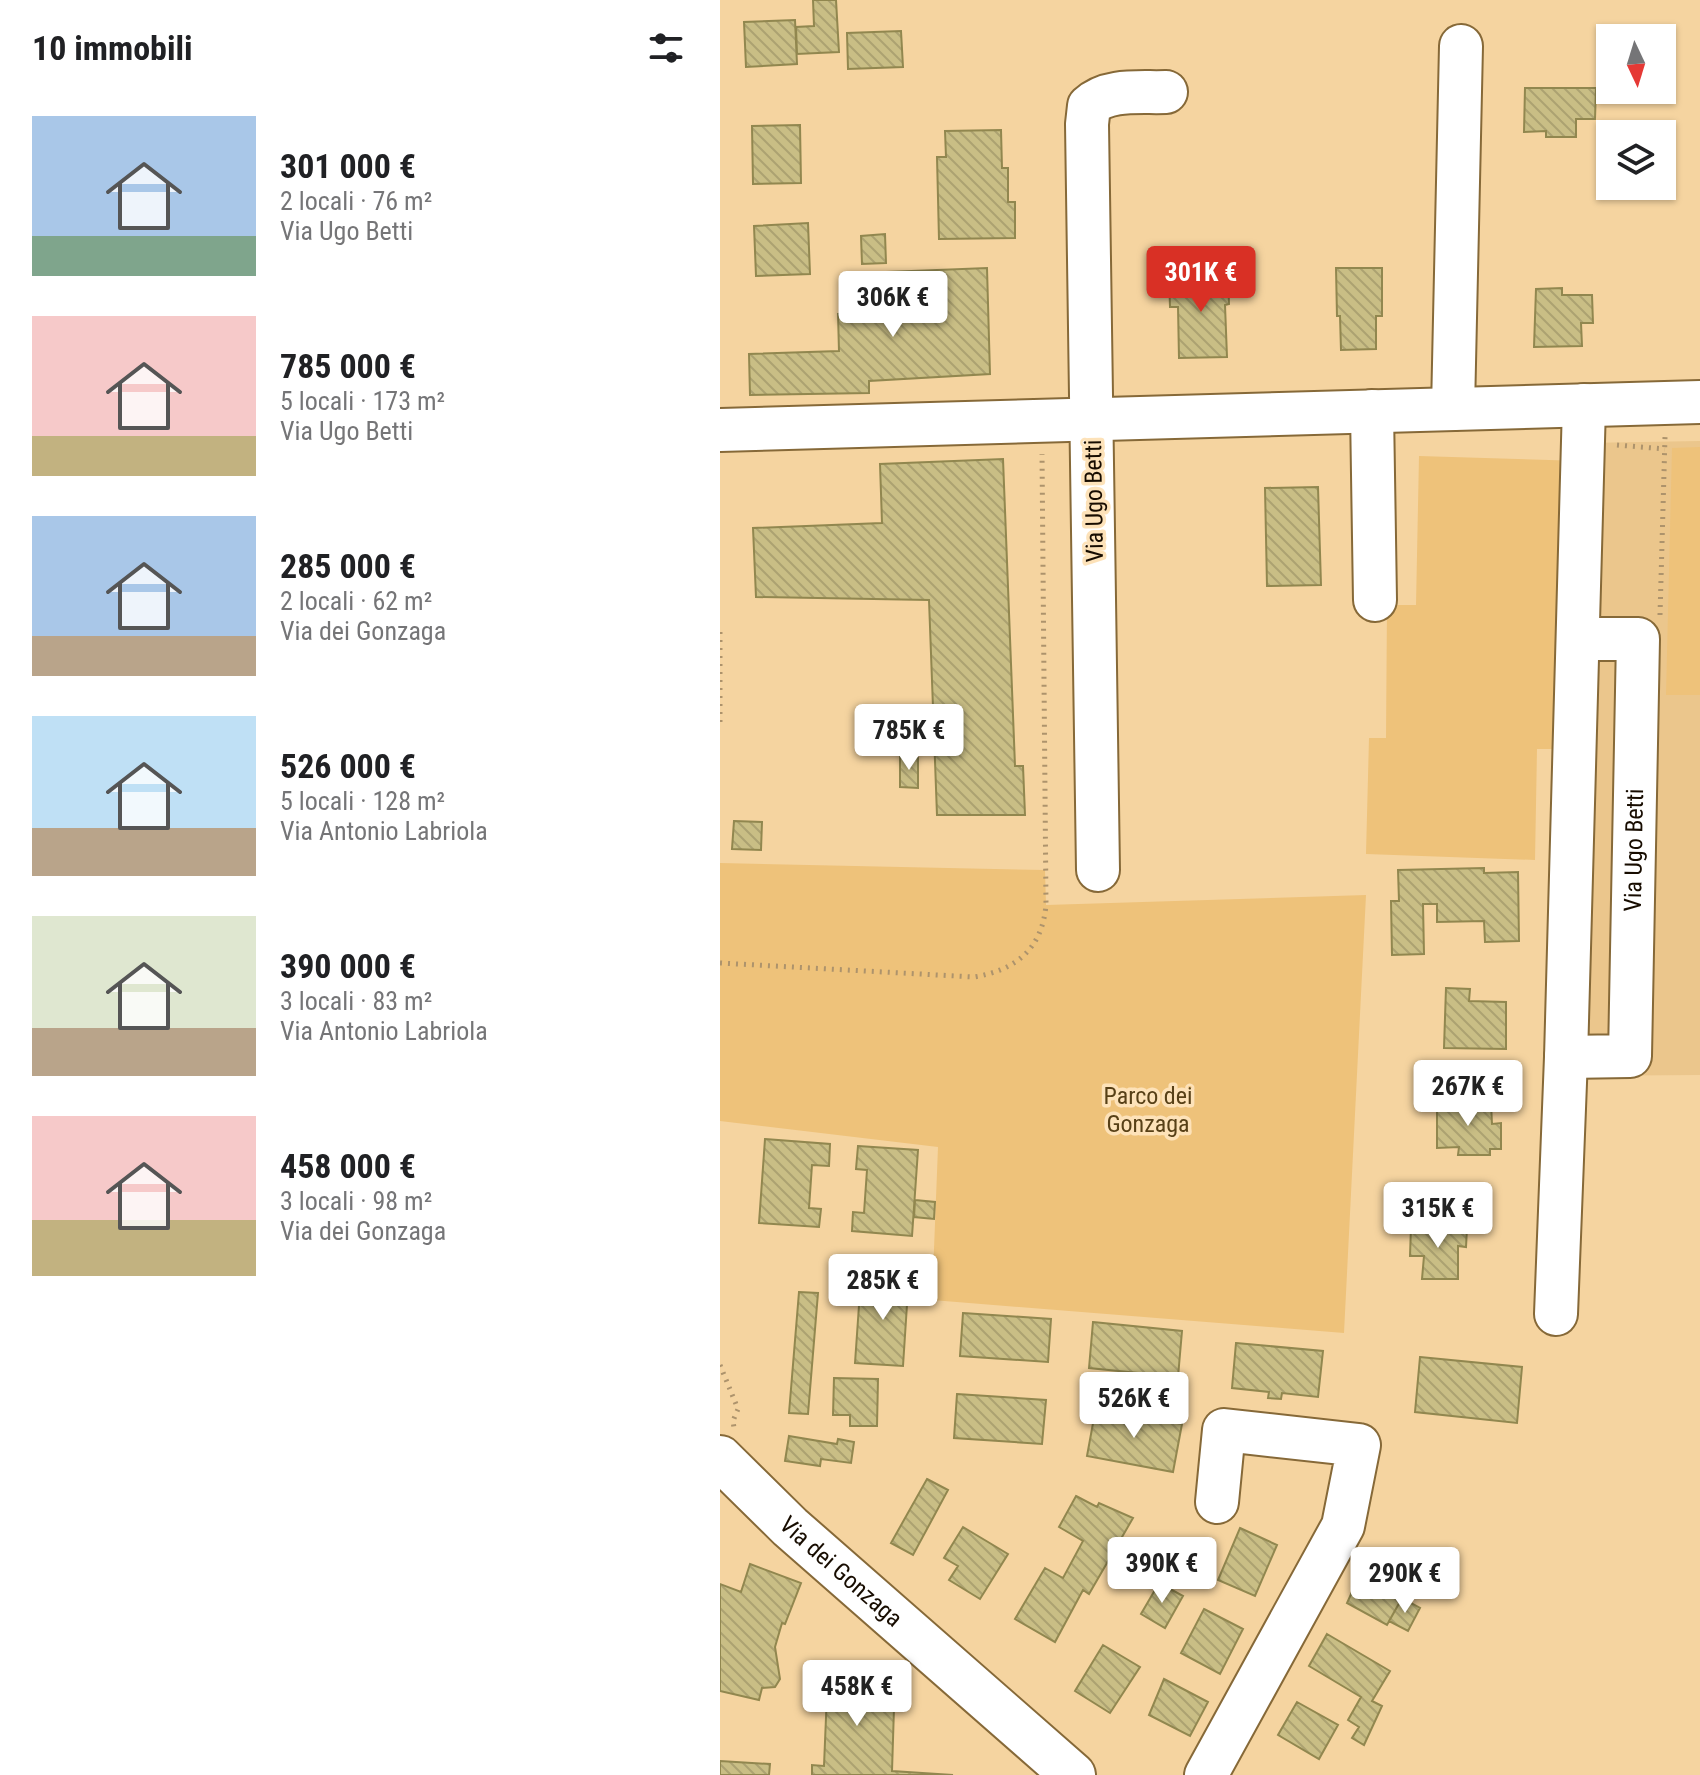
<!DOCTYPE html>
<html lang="it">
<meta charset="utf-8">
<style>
:root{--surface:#fff;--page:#f2f2f2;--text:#202124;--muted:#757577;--accent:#d93025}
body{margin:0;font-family:"Roboto Condensed",sans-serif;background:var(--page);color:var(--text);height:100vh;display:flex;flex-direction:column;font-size:30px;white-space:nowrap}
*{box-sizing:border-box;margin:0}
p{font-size:26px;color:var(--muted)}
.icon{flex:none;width:44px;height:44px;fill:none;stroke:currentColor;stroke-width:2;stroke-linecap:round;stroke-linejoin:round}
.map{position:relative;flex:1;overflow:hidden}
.panel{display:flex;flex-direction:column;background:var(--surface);width:720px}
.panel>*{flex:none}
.needle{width:52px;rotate:176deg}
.controls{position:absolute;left:876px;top:24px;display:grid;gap:16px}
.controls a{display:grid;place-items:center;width:80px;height:80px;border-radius:0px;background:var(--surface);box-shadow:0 2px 6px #0004;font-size:40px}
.price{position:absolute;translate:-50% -68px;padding:0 18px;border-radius:8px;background:#fff;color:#222;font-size:26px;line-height:52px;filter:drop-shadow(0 2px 4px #0008)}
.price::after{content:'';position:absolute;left:50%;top:48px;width:24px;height:18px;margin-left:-12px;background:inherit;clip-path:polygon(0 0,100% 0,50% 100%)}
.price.on{background:var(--accent);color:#fff}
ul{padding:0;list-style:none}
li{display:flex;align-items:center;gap:24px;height:200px;padding:0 32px}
li span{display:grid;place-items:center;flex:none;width:224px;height:160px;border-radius:0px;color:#555}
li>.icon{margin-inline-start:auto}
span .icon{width:96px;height:96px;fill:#fffc;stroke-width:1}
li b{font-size:34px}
h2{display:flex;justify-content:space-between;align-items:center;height:96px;padding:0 32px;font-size:34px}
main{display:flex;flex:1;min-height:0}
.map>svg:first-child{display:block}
.built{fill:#ebc68c}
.green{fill:#eec27a}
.building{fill:url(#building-back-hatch);stroke:#91874f;stroke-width:2}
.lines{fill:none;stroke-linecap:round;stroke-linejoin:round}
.minor-casing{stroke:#866938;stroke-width:46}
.major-casing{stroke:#866938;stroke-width:48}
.path{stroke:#ad936c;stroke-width:5;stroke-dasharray:2 6;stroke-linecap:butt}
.minor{stroke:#fff;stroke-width:42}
.major{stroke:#fff;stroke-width:44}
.labels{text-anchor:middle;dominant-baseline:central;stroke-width:7;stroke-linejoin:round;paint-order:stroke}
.street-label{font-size:24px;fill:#170c00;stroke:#fde2b9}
.park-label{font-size:24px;fill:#574017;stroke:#fde2b9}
</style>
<main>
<section class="panel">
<h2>10 immobili<svg class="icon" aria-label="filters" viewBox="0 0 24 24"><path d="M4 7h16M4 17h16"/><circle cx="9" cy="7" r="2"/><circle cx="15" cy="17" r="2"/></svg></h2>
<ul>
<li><span style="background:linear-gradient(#a9c7e8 75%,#7fa58c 0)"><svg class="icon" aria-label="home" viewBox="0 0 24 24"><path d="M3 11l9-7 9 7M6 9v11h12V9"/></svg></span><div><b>301 000 €</b><p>2 locali · 76 m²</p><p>Via Ugo Betti</p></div></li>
<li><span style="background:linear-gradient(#f6c9c9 75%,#c2b280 0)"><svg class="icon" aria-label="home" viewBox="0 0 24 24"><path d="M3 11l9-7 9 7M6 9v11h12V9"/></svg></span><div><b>785 000 €</b><p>5 locali · 173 m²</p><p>Via Ugo Betti</p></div></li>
<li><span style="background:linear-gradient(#a9c7e8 75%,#b9a48a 0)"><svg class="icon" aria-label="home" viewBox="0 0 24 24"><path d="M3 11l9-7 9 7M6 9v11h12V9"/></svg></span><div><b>285 000 €</b><p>2 locali · 62 m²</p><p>Via dei Gonzaga</p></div></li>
<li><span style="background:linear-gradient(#bfe0f5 70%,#b9a48a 0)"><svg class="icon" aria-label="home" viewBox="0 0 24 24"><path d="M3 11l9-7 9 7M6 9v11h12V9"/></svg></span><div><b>526 000 €</b><p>5 locali · 128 m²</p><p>Via Antonio Labriola</p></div></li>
<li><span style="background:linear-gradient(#dfe7d0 70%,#b9a48a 0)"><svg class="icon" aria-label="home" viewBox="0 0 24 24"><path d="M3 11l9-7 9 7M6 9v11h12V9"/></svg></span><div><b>390 000 €</b><p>3 locali · 83 m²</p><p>Via Antonio Labriola</p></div></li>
<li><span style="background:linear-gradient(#f6c9c9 65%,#c2b280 0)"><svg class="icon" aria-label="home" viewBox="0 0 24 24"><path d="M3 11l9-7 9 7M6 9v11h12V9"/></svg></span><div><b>458 000 €</b><p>3 locali · 98 m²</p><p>Via dei Gonzaga</p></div></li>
</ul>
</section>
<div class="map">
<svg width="980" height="1775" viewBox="0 0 980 1775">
<defs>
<pattern id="building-back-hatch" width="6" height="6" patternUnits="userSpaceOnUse" patternTransform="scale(2)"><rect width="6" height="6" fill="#c9be85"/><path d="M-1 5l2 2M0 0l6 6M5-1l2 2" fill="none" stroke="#aca271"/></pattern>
</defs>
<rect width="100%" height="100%" fill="#f5d4a0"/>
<path class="built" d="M980,441V1075L845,1076L864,443Z"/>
<path class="green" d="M980,447V695H946L952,448Z
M699,456L863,461L855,749H817L815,860L646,854L649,738H666L667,605H696Z
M0,863L325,870L326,905L646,895L624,1333L212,1300L218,1147L0,1121Z"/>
<path class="building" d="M93,0H116L119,52L77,54L76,27L94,26Z
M75,20L77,64L26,67L24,22Z
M181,31L183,67L128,69L127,33Z
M805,88H876L875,119H856V137H826V131L804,132Z
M80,125L81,183L33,184L32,126Z
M281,130L282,168H288V202H295V238L219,239L217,157H226L225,131Z
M88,223L90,274L36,276L34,226Z
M165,234L166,263L142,264L141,236Z
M267,268L270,374L149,381V393L30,395L29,354L119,351L118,314L167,312V272Z
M616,268H662V316H656V349L621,350L620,316H617Z
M508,274L509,304L505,305L507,357L459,358L458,307H450L449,276Z
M842,288V295H872L873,323H861L862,346L814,347L816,289Z
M283,459L295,766H303L305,815H217L209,600L36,597L33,528L162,523L160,464Z
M598,487L601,585L547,586L545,488Z
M180,757L198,758V788L180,787Z
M14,821L42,822L41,850L12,849Z
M764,868V873L798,872L799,941L765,942L764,921L717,922V904H703L704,954L672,955L671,901H679L678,870Z
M726,988L750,989L749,1001L786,1002V1049L724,1048Z
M717,1103H771L772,1124L781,1123V1149H770V1155H738L739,1147L717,1148Z
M45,1139L110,1144L109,1166L92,1165L89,1208L101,1209L99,1227L39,1223Z
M138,1146L198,1150L192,1236L132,1231L133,1212L144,1213L147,1170L136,1169Z
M195,1200L215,1202L214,1219L194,1217Z
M691,1226L747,1228L746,1247L738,1246V1279H702L704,1256H690Z
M161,1258L184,1260L183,1274L159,1272Z
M159,1272L189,1274L183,1366L135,1363L140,1291L158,1292Z
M79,1292L98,1293L88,1414L69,1413Z
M243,1313L331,1319L328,1362L240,1356Z
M373,1322L462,1331L458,1377L369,1368Z
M516,1343L603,1351L598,1397L562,1393L561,1399L548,1398L549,1392L512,1388Z
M700,1357L802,1367L797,1423L695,1412Z
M114,1378L158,1379L157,1426H130V1415H113Z
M237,1394L326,1400L322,1444L234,1438Z
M376,1407L462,1424L453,1472L367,1456Z
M69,1436L117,1444L118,1439L134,1442L131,1463L101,1459L100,1466L65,1461Z
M207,1479L228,1490L193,1555L171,1543Z
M356,1496L377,1507L379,1503L413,1518L369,1594L363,1590L335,1642L295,1619L325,1568L343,1578L363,1541L339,1527Z
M243,1527L288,1554L260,1599L229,1580L238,1566L224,1558Z
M520,1528L557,1545L535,1596L498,1580Z
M30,1564L81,1583L65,1624L62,1623L55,1647L60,1679L55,1687L42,1688L39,1700L0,1691V1584L21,1592Z
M657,1566L690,1584L667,1625L627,1603L637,1581L646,1586Z
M439,1583L463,1596L445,1628L421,1614Z
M682,1598L700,1608L688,1631L669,1621Z
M484,1609L523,1629L500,1674L461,1653Z
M607,1634L670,1671L652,1701L662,1706L644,1745L632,1738L639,1727L628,1720L641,1697L589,1666Z
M383,1645L420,1667L390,1713L355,1691Z
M108,1669L155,1671L154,1707L174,1708L172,1771L233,1775H92V1765L104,1766Z
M444,1679L488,1702L470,1736L429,1715Z
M577,1702L618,1725L599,1759L558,1735Z
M0,1761L50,1764L49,1775H0Z"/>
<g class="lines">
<defs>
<g id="minor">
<path d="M733,409L741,46"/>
<path d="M652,411L655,600"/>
<path d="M0,430L980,402"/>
<path d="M378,870L367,124L369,106C388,88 421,93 446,92"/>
<path id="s1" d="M846,1057L910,1056L918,639H858"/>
<path d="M836,1314L846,1057L864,405"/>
<path d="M486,1775L623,1526L639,1445L504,1430L497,1502"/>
</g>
<g id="major">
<path id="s2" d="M0,1458L70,1527L353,1775"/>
</g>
</defs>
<use href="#minor" class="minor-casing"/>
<use href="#major" class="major-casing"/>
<path class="path" d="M897,445L945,449
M940,615L945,437
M0,632V728
M0,963L254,977C296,970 322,949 326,905L322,454
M0,1365L18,1409L13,1421L14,1428"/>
<use href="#minor" class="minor"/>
<use href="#major" class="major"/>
</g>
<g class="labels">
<g class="street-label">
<text transform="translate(374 501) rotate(-91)">Via Ugo Betti</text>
<text stroke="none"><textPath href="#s1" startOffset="270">Via Ugo Betti</textPath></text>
<text stroke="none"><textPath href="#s2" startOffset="166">Via dei Gonzaga</textPath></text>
</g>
<g class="park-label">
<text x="428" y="1096">Parco dei<tspan x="428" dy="28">Gonzaga</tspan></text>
</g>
</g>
</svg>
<div class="controls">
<a><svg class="needle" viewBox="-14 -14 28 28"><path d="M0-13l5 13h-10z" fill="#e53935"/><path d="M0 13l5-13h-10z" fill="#757577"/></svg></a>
<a><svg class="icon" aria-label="layers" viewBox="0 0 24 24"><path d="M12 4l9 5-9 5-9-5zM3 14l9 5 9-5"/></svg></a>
</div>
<b class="price on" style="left:481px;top:314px">301K €</b>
<b class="price" style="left:173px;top:339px">306K €</b>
<b class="price" style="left:189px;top:772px">785K €</b>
<b class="price" style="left:748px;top:1128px">267K €</b>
<b class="price" style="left:718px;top:1250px">315K €</b>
<b class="price" style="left:163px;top:1322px">285K €</b>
<b class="price" style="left:414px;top:1440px">526K €</b>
<b class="price" style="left:442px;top:1605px">390K €</b>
<b class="price" style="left:685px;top:1615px">290K €</b>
<b class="price" style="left:137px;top:1728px">458K €</b>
</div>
</main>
